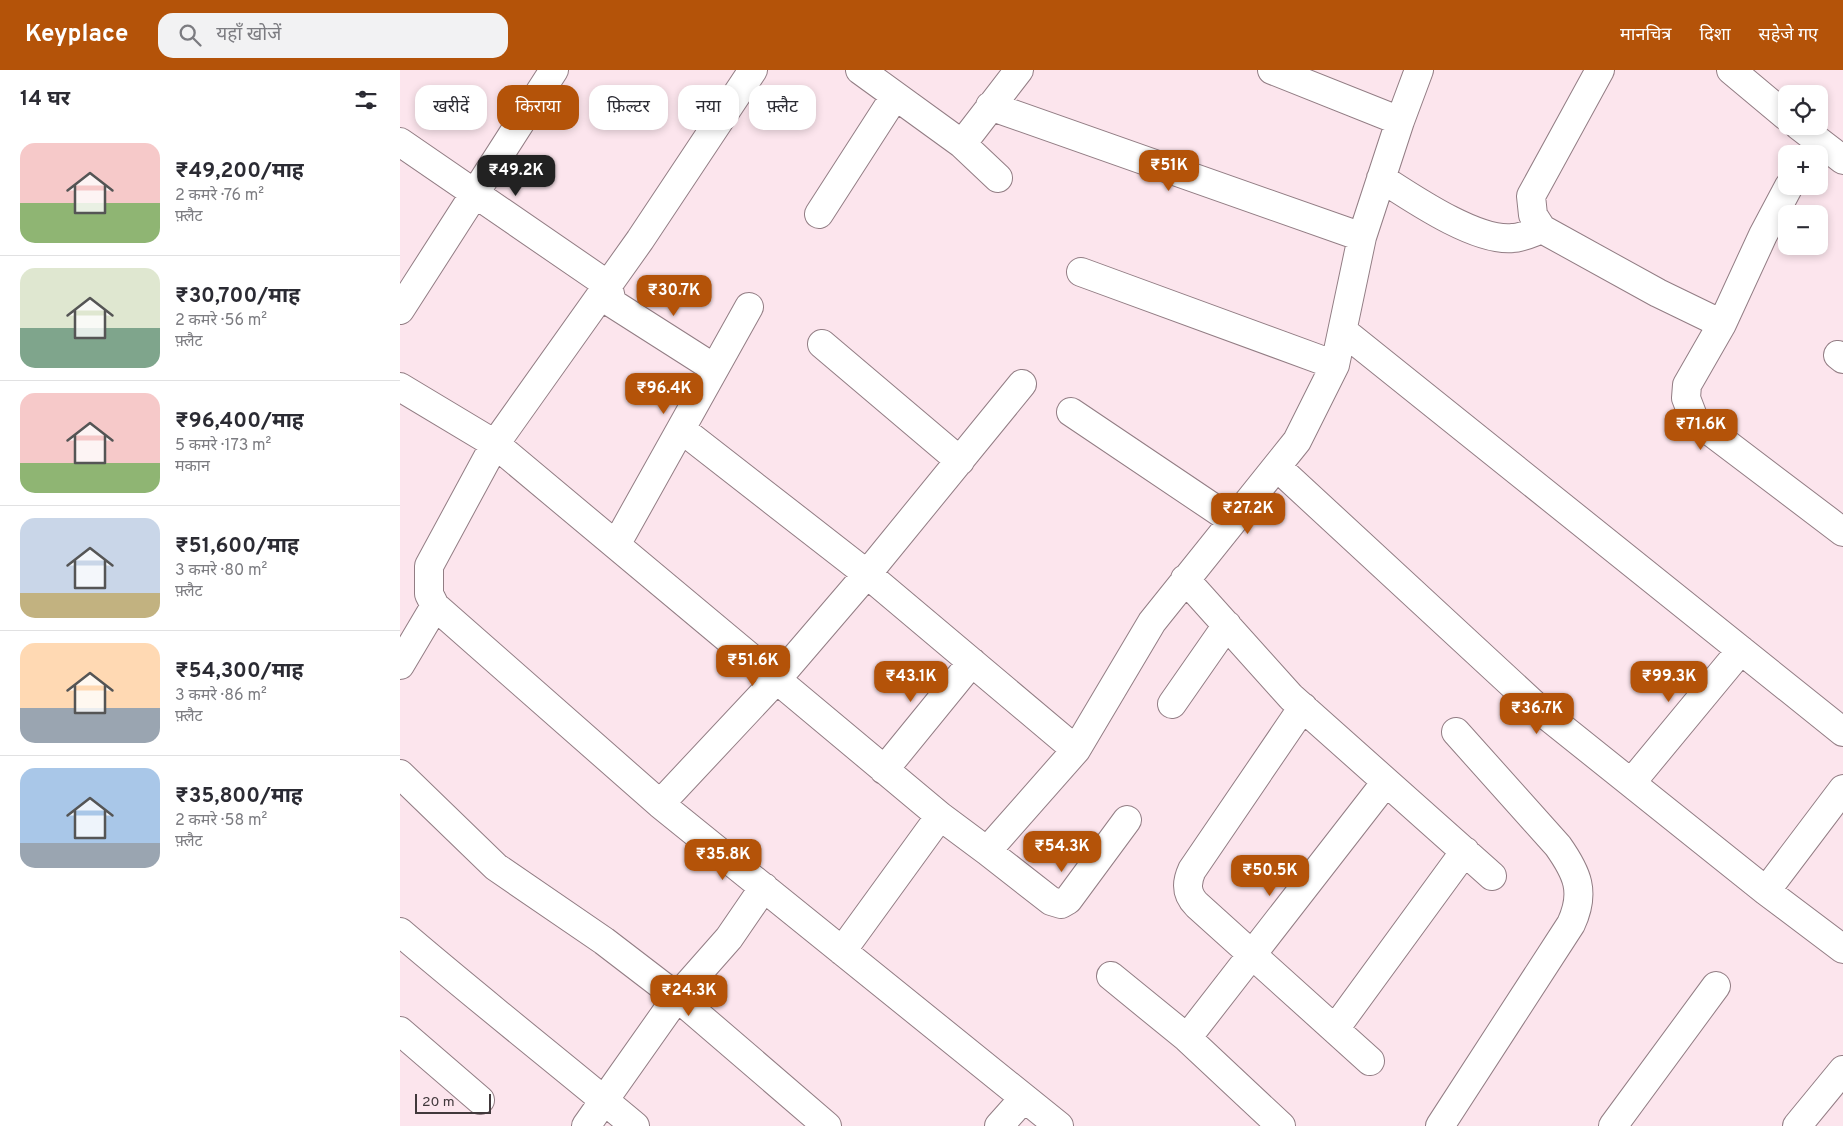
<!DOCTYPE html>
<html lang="hi">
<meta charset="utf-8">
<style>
:root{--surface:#fff;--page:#f2f2f3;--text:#2b2b33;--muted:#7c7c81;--line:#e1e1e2;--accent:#b45309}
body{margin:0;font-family:Overpass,"Noto Sans Devanagari",sans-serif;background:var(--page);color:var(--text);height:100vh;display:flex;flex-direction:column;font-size:19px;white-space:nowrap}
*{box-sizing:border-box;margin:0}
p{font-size:16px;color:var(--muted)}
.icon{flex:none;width:28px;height:28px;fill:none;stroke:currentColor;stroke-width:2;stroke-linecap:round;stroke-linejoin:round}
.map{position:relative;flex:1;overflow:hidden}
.side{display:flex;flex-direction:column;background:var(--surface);width:400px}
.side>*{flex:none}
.hud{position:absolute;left:15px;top:15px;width:475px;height:45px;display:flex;gap:10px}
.buttons{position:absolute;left:1378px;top:15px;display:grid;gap:10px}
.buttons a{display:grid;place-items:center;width:50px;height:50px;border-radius:10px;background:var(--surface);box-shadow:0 2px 8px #0003;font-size:25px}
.scale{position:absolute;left:15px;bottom:12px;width:76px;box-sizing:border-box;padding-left:5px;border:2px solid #41383b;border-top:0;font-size:14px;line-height:18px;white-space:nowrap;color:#41383b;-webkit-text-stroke:4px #fce5ed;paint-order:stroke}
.price{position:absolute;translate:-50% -42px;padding:0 11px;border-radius:10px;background:var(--accent);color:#fff;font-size:16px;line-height:32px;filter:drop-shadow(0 1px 2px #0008)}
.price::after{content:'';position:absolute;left:50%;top:30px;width:15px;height:11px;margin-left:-8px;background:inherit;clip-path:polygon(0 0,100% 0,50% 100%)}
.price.active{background:#222;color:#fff}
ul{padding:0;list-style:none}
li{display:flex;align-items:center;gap:15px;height:125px;padding:0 20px}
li+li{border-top:1px solid var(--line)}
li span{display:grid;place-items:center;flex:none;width:140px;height:100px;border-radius:15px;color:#555}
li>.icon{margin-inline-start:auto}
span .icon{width:60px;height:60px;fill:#fffc;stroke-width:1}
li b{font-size:21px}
h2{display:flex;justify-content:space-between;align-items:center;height:60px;padding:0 20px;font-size:21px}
.chip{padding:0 18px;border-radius:15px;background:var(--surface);box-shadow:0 2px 8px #0003;font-size:18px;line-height:45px}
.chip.active{background:var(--accent);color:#fff}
header{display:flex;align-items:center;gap:30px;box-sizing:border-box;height:70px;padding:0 25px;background:var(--accent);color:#fff}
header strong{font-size:24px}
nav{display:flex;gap:28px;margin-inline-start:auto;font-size:18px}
.search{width:350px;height:45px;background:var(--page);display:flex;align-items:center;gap:12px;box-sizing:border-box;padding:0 18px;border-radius:15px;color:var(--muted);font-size:19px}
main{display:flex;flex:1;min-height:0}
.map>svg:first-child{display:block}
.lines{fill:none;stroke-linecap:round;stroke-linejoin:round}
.minor-casing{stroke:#927d84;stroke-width:30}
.minor{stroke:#fff;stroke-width:28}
</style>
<header>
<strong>Keyplace</strong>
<div class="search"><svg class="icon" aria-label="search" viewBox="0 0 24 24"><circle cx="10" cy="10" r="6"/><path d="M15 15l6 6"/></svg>यहाँ खोजें</div>
<nav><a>मानचित्र</a><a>दिशा</a><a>सहेजे गए</a></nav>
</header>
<main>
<section class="side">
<h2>14 घर<svg class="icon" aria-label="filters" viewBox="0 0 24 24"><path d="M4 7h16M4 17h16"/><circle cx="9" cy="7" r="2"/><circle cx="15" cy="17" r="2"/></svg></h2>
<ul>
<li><span style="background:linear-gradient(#f6c9c9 60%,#8fb573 0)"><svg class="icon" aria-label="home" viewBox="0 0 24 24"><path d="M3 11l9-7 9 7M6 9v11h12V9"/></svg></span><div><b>₹49,200/माह</b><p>2 कमरे · 76 m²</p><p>फ़्लैट</p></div></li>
<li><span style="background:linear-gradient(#dfe7d0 60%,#7fa58c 0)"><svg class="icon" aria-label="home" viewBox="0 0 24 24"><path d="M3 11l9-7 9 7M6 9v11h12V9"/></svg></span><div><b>₹30,700/माह</b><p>2 कमरे · 56 m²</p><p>फ़्लैट</p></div></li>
<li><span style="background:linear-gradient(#f6c9c9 70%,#8fb573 0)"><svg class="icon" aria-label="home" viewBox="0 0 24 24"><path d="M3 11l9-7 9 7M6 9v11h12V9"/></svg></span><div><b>₹96,400/माह</b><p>5 कमरे · 173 m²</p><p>मकान</p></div></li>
<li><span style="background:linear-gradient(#c9d6e8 75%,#c2b280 0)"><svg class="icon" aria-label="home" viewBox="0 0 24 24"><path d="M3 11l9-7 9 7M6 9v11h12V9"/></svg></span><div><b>₹51,600/माह</b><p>3 कमरे · 80 m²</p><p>फ़्लैट</p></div></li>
<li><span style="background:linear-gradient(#ffd9b3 65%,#9aa5b1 0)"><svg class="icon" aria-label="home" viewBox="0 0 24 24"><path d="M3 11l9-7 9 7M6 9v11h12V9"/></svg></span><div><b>₹54,300/माह</b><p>3 कमरे · 86 m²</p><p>फ़्लैट</p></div></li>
<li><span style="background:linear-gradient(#a9c7e8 75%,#9aa5b1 0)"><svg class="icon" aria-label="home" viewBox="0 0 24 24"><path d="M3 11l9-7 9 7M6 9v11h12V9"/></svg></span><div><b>₹35,800/माह</b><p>2 कमरे · 58 m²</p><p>फ़्लैट</p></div></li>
</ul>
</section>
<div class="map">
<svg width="1443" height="1056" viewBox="0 0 1443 1056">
<rect width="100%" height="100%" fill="#fce5ed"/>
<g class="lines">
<defs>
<path id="minor" d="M460,0L562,74L598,108
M872,0L1000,51
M1200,0L1131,126L1133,145L1142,159L1258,223L1322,254L1363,165L1389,116
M1331,0L1386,46
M590,36L962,167
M1399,56L1443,90
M0,72L208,215L212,233L314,298
M562,74L619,0
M981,108C1012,128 1076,172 1113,168C1122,168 1133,162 1142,159
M419,144L495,26
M681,202L935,295
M0,240L154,0
M1322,254L1287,315L1286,328L1294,349L1443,462
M943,261L1443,662
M422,274L560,391
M1438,285L1443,289
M622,314L467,504L676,680
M0,317L95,374L540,746L442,881
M671,342L833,451
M877,397L1141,641L1366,821L1443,879
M216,475L349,237
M785,509L891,627L1092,806
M35,536L29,524V496L95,374L240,170L353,0
M0,595L35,536L260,734L659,1056
M772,634L827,555
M903,637L792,800C786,813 786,824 797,835L970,991
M484,700L572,592
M0,704L96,797L204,871L277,927L427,1056
M1231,713L1341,580
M260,734L377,609L467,504L281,359
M540,746L587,781L676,680L752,552L897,371L935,295L962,167L1000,51L1019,0
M587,781L651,831L661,834L668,830L727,750
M1366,821L1443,719
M0,862C77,928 157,991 235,1056
M711,906L787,968L881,1056
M935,959L1065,781
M0,961L80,1030
M787,968L986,712
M186,1056L277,927L329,868L364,817
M599,1056L624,1028
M1040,1056L1171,854C1186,822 1177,803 1158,776L1056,662
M1213,1056L1316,916
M1397,1056L1443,1000"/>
</defs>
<use href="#minor" class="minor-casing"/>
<use href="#minor" class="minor"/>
</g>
</svg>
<div class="buttons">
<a><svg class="icon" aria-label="locate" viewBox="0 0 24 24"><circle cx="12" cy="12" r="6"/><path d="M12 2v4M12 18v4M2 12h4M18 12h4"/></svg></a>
<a>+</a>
<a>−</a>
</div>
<div class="scale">20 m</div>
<b class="price" style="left:769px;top:122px">₹51K</b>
<b class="price active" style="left:116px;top:127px">₹49.2K</b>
<b class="price" style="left:274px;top:247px">₹30.7K</b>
<b class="price" style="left:264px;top:345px">₹96.4K</b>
<b class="price" style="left:1301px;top:381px">₹71.6K</b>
<b class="price" style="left:848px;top:465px">₹27.2K</b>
<b class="price" style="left:353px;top:617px">₹51.6K</b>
<b class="price" style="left:511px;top:633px">₹43.1K</b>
<b class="price" style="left:1269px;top:633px">₹99.3K</b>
<b class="price" style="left:1137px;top:665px">₹36.7K</b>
<b class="price" style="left:662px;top:803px">₹54.3K</b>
<b class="price" style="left:323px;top:811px">₹35.8K</b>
<b class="price" style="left:870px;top:827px">₹50.5K</b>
<b class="price" style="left:289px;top:947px">₹24.3K</b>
<div class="hud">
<a class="chip">खरीदें</a>
<a class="chip active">किराया</a>
<a class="chip">फ़िल्टर</a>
<a class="chip">नया</a>
<a class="chip">फ़्लैट</a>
</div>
</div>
</main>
